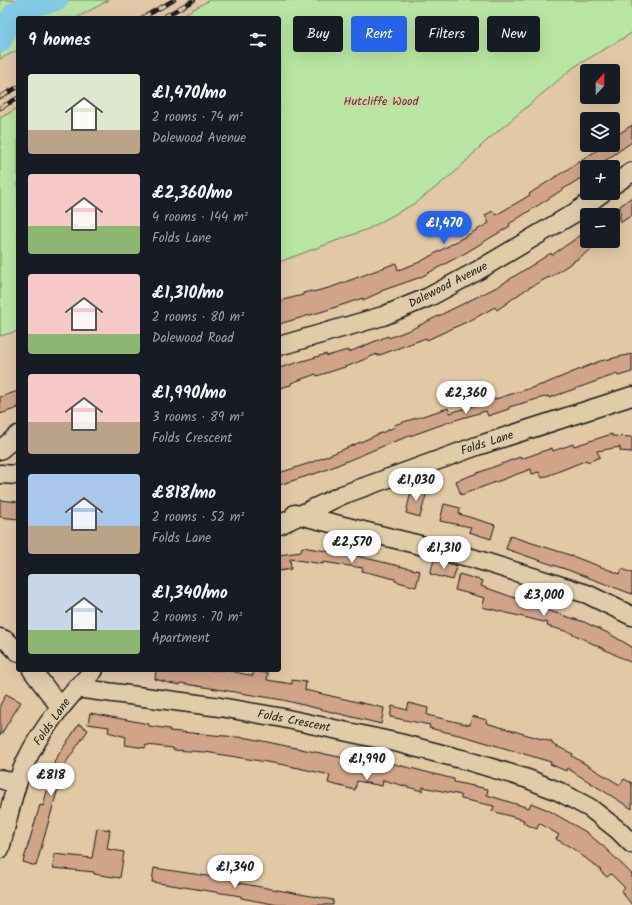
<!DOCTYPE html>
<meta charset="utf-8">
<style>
:root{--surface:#171b24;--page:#242831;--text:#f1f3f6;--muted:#9ea1a6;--accent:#2563eb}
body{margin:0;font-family:Kalam,sans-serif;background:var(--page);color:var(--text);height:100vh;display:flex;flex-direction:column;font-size:15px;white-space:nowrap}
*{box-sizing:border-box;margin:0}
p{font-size:13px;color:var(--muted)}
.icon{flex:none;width:22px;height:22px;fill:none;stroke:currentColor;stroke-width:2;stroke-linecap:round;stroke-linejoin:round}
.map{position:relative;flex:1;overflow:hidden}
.details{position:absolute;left:16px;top:16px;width:265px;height:656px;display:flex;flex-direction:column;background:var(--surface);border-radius:4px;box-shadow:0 4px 16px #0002}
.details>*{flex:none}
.top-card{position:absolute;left:293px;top:16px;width:279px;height:36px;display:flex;gap:8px}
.needle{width:26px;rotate:21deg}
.buttons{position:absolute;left:580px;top:64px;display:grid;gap:8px}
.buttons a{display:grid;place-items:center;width:40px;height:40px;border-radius:4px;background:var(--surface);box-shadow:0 4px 16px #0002;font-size:20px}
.price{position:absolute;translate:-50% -34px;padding:0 9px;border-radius:14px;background:#fff;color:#222;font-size:13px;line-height:26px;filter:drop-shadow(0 1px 2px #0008)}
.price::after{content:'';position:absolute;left:50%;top:24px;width:12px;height:9px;margin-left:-6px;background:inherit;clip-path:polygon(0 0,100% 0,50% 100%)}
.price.on{background:var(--accent);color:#fff}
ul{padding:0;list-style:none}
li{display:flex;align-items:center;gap:12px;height:100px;padding:0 12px}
li span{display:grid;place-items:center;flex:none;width:112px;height:80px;border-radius:4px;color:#555}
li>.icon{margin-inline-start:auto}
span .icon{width:48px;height:48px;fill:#fffc;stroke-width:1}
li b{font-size:17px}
h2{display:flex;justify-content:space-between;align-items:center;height:48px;padding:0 12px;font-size:17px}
.tag{padding:0 14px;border-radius:4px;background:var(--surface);box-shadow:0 4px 16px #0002;font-size:14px;line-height:36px}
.tag.on{background:var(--accent);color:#fff}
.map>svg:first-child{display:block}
.green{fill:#b9e5a2;stroke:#6a805f}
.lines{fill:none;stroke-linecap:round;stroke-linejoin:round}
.river{stroke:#83cae4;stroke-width:22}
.building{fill:#cfa489;stroke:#1c1c1c}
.minor-casing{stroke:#1c1c1c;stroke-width:21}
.minor{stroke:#dfcdaa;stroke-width:18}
.rail-casing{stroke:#1c1c1c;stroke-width:4.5}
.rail{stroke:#dfcdaa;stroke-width:3;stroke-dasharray:9;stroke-linecap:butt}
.labels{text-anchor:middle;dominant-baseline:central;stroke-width:4;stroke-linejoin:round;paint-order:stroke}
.park-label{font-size:12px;fill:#3b4437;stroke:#dfcdaa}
.street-label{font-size:12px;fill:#1c1c1c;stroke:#dfcdaa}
</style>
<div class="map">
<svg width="632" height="905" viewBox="0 0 632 905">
<rect width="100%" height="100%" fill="#e1c9a6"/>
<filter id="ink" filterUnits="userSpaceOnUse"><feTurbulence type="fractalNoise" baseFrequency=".025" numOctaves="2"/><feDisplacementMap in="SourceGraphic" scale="8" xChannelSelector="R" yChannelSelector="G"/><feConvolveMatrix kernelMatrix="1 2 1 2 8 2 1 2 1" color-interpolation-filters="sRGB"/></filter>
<g filter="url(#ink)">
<path class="green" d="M0,0H109L76,18H18V50L0,59Z
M210,0H632V33L574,67L484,143L454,173L417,202L368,229L279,262V18H177Z
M18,108V331L0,336V118Z"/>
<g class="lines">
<path class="river" d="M0,42L14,13L25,7L57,0"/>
</g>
<path class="building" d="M632,125V142L596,167H587V174L509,224L510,226L467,252L421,277L381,291V292L363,300V298L324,311L279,324V301L303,295V293L312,291L313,292L332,287L396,263L398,270L420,262L489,223L485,215L493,211L496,215L530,195L529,194L599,149L596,145H613V138Z
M632,197V215L620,223V206Z
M587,231V241H604L549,278V277L525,290L497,310L495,307L475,318L427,340L426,338L377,356V354L351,365L317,376L316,374L291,383V385L279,388V368L326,354L327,356L348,350L349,352L388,336L389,338L412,329L499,286L551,253L552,255Z
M632,354V372L618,376L617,374L549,398L548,396L509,407V409L488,416L486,411L452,421L393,442L323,471L279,485V473L310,463L349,447L395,427L394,425L448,408L450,413L544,384L600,361Z
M18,391V408L0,414V397Z
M612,434V436L632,437V452L620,451V447L597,451L600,457L588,462L587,460L542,478L539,472L532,474L531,469L461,495L456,481L520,457L521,459L552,448L553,451L573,444L574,446Z
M412,487L427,491L420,517L406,513Z
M0,500L18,502V519L0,517Z
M444,504L460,508L459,514L495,525L491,539L469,532L471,527L440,521Z
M510,536L564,553L620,574L622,569L632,573V594L568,570L506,549Z
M302,547L357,556L420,571L416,587L395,581V579L362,571L363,568L323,562V564L290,559L291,569L279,571V555L301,552Z
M434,560L457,566L453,580L430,574Z
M459,574L483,581L481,586L518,599V601L584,622L608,633L632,647V663L569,632L547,626L548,623L482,607L485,598L455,590Z
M156,670H226L253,676V671L268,673L267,680L292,684V680L306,682L305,690L384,708L381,724L283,700L180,683V685L169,683L155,679Z
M6,694L21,702L0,736V705Z
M409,703L428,708L427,715L470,725L472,716L487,720L486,723L552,742V744L573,754L572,756L620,785L624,779L632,783V809L567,768L566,771L550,764L551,762L467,737L429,728L430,725L390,717L392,706L407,710Z
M90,713L149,724V726L170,729L169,731L248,738L349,759V757L365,760V762L389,767L390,763L454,779V782L488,789L487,795L529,808L531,803L548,810L586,832L604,847L632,874V905L621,891L625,888L611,874L607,877L600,871L601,870L572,848L556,839L559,835L539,823L537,829L523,823L524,820L492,811L494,806L461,799V795L423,787L422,791L383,780L382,786L357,781L355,790L328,783L330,775L285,765L205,752L173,750V748L146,745L145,748L125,745L126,737L108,732L109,727L88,724Z
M79,724L88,730L65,764L36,866L23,862L40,805L43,806L55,760Z
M97,828L110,830L107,849L124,852L120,878L94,874V872L53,868L54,854L92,858Z
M154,868L234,880L233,882L333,900V905H278L241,898V896L152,882Z"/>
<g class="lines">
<defs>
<path id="minor" d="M613,185L632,172
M279,346L383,316L429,297L477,271L576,212L602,193
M0,450L18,435
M0,474L18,475
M295,514L472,558L587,594L632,616
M279,525L342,495L477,446L632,396
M0,638L7,641L18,652
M32,670L60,707
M76,688L220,707L278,717L399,743L465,760L528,779L560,792L590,808L618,830L632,844
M0,779L17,784
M0,849C8,820 13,788 26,761C42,727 68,697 94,670"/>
</defs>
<use href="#minor" class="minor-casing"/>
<use href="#minor" class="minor"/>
<defs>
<path id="rail" d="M142,18L174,0
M162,18L194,0
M0,97L18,87
M0,108L18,98"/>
</defs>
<use href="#rail" class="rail-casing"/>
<use href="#rail" class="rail"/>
</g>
</g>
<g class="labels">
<g class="park-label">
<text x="381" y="101">Hutcliffe Wood</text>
</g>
<g class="street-label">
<text transform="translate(448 285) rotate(-27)">Dalewood Avenue</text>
<text transform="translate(487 443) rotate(-18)">Folds Lane</text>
<text transform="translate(294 721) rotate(11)">Folds Crescent</text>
<text transform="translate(52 722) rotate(-55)">Folds Lane</text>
</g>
</g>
</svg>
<div class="buttons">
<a><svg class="needle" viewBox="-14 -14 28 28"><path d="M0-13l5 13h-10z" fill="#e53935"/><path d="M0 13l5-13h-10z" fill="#9ea1a6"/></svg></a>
<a><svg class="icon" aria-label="layers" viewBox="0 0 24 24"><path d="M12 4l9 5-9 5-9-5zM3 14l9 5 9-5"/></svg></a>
<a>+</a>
<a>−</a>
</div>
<b class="price on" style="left:444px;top:245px">£1,470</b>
<b class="price" style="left:466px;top:415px">£2,360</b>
<b class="price" style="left:416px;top:502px">£1,030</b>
<b class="price" style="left:352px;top:564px">£2,570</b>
<b class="price" style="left:444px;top:570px">£1,310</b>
<b class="price" style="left:544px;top:617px">£3,000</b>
<b class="price" style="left:367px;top:781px">£1,990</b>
<b class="price" style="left:51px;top:797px">£818</b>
<b class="price" style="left:235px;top:889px">£1,340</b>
<div class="top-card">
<a class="tag">Buy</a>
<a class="tag on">Rent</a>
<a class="tag">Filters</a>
<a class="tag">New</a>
</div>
<section class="details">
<h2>9 homes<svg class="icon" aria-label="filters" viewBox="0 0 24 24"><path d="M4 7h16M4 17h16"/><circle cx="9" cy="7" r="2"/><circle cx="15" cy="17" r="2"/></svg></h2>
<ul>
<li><span style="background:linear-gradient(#dfe7d0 70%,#b9a48a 0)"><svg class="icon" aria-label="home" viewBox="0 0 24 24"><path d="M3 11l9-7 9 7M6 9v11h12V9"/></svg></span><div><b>£1,470/mo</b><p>2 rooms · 74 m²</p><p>Dalewood Avenue</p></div></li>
<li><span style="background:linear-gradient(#f6c9c9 65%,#8fb573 0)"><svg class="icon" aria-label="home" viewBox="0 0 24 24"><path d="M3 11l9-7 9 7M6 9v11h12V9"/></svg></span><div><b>£2,360/mo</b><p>4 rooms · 144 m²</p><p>Folds Lane</p></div></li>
<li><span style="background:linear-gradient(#f6c9c9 75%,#8fb573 0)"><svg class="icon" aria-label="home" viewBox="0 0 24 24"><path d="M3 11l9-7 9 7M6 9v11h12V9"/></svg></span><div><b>£1,310/mo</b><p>2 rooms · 80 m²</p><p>Dalewood Road</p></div></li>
<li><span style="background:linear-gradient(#f6c9c9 60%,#b9a48a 0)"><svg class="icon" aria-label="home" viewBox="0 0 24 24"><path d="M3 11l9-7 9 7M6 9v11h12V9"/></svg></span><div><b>£1,990/mo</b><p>3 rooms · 89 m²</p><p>Folds Crescent</p></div></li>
<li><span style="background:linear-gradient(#a9c7e8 65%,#b9a48a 0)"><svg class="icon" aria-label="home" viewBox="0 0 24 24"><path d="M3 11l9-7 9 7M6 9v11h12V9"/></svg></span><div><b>£818/mo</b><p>2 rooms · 52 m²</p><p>Folds Lane</p></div></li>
<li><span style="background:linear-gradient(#c9d6e8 70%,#8fb573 0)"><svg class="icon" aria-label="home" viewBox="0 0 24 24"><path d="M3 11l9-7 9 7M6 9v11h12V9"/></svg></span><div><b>£1,340/mo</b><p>2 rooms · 70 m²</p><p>Apartment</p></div></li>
</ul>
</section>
</div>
